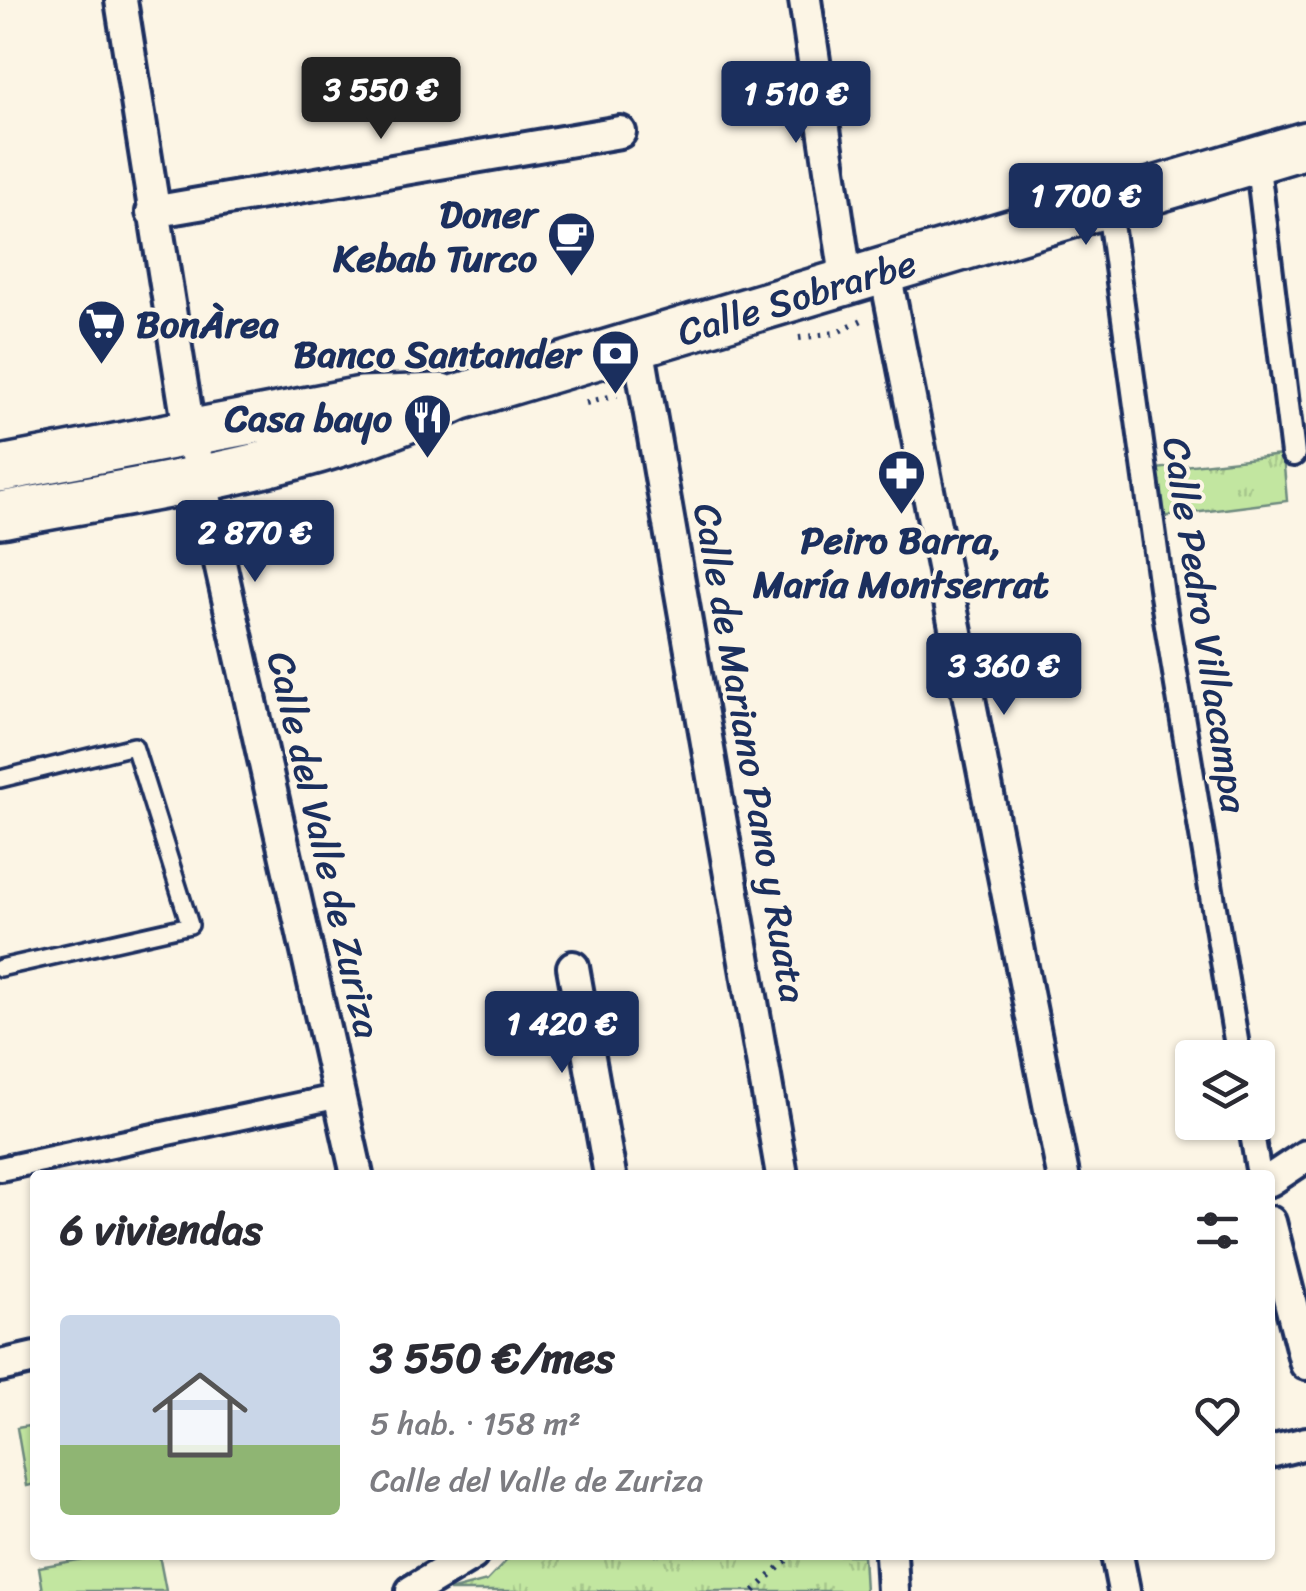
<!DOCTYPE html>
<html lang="es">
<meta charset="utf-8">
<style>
:root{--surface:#fff;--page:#f2f2f3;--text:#2b2b33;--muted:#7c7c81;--accent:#1b2f5e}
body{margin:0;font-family:Sriracha,sans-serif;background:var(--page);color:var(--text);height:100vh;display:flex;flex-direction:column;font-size:38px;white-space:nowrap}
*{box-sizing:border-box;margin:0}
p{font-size:32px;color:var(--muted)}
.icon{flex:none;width:55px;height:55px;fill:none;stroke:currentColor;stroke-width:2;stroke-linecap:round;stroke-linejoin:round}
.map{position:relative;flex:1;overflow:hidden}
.side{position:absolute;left:30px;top:1170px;width:1245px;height:390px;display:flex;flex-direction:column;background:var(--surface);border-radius:10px;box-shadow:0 2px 8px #0004}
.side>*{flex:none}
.controls{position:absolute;left:1175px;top:1040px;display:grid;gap:20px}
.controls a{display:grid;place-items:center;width:100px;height:100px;border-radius:10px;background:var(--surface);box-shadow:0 2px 8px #0004;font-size:50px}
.price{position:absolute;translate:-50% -85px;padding:0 22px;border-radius:10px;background:var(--accent);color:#fff;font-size:32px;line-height:65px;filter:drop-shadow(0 2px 5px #0008)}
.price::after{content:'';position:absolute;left:50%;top:60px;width:30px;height:22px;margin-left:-15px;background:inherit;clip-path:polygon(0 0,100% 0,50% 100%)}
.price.active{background:#222;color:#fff}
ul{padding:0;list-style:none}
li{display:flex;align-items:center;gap:30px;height:250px;padding:0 30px}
li span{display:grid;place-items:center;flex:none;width:280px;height:200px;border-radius:10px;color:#555}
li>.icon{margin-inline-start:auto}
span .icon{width:120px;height:120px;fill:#fffc;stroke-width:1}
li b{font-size:42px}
h2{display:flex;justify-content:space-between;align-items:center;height:120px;padding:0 30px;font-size:42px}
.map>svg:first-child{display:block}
.green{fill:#c2e6a0;stroke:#6e8a7f;stroke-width:2.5}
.park{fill:url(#park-tufts);stroke:#6e8a7f;stroke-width:2.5}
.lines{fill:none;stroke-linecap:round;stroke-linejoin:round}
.service-casing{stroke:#1b2f5e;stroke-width:22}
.pedestrian-casing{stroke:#1b2f5e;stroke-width:30}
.minor-casing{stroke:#1b2f5e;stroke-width:38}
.secondary-casing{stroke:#1b2f5e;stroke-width:52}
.path{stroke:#1b2f5e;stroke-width:6;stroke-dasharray:2.5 8;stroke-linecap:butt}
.service{stroke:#fcf5e5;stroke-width:15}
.pedestrian{stroke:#fcf5e5;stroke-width:22}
.minor{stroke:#fcf5e5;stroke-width:30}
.secondary{stroke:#fcf5e5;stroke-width:45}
.labels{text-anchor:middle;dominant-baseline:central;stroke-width:8;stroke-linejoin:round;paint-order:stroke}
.poi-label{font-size:38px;font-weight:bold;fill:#1b2f5e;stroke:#fcf5e5;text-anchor:end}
.street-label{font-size:38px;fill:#1b2f5e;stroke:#fcf5e5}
</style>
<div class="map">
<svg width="1306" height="1591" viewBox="0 0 1306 1591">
<defs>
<pattern id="park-tufts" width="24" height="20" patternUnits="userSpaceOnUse" patternTransform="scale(2.5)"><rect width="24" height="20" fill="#c2e6a0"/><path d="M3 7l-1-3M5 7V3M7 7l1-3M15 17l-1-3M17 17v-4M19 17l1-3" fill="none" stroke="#a6c68c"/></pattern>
</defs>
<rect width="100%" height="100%" fill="#fcf5e5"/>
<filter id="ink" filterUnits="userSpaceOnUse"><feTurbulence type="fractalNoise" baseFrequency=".01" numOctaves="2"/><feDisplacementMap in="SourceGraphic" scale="20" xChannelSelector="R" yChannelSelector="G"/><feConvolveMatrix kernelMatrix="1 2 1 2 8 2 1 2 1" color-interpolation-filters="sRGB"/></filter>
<g filter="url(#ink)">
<path class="green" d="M35,1425V1484L27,1486L17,1428Z
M106,1555H159L166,1591H43L39,1567Z"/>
<path class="park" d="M1283,455L1287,501L1161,517L1155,469Z
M512,1555H863L865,1591H449L487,1581Z"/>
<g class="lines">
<defs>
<path id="service" d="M0,779L134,746L190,925L0,968"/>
<path id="pedestrian" d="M1257,159L1293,454
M1108,202L1162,595L1239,1058
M1250,1122L1259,1175
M0,1169L340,1096"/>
<path id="minor" d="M121,0L186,411L357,1175
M805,0L847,284
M152,212L620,132
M885,272L1063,1175
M638,345L782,1175
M573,967L610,1175
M1270,1180L1306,1156
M1270,1222L1306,1364
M0,1366L35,1358
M1270,1452L1306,1443
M891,1555L893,1591
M1117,1555L1124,1591
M412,1591L472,1555"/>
<path id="secondary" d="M0,469L361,400L441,397
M0,515C155,487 316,466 459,397L1306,145"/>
</defs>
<use href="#service" class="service-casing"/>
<use href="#pedestrian" class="pedestrian-casing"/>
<use href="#minor" class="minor-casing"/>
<use href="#secondary" class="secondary-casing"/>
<path class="path" d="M799,338L835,333L862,320
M441,357L482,347
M586,403L617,395
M754,1591L792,1555"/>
<use href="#service" class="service"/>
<use href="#pedestrian" class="pedestrian"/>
<use href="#minor" class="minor"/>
<use href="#secondary" class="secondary"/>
</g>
</g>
<defs>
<symbol id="cafe-pin" viewBox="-11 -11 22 30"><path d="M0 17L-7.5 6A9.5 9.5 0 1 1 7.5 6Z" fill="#1b2f5e" stroke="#fcf5e5"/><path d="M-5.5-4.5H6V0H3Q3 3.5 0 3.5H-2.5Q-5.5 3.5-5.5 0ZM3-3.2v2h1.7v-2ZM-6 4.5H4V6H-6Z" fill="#fff"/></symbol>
<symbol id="supermarket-pin" viewBox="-11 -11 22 30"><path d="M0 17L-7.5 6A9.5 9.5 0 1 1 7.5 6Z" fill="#1b2f5e" stroke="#fcf5e5"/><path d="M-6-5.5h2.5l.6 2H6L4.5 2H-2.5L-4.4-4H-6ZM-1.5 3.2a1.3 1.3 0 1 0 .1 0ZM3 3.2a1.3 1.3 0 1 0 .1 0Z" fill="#fff"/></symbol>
<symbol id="bank-pin" viewBox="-11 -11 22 30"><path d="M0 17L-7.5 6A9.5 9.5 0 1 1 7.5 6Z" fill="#1b2f5e" stroke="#fcf5e5"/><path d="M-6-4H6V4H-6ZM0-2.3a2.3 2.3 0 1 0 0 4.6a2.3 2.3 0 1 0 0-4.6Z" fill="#fff"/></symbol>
<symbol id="restaurant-pin" viewBox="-11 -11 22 30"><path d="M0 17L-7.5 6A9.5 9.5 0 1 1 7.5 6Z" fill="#1b2f5e" stroke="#fcf5e5"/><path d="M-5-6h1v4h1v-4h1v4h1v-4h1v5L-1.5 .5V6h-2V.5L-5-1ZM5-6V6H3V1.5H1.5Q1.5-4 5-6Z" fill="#fff"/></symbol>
<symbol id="pharmacy-pin" viewBox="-11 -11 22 30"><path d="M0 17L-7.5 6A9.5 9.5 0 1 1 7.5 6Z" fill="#1b2f5e" stroke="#fcf5e5"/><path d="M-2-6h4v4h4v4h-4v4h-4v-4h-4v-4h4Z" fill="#fff"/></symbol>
</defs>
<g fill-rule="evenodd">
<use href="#cafe-pin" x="544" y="208" width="55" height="75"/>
<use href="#supermarket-pin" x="74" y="296" width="55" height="75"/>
<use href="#bank-pin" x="588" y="326" width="55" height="75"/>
<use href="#restaurant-pin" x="400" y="390" width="55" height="75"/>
<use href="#pharmacy-pin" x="874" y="446" width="55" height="75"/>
</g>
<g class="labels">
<g class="poi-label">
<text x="537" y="214">Doner<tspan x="537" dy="44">Kebab Turco</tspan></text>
<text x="136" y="324" text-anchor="start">BonÀrea</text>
<text x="580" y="354">Banco Santander</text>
<text x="392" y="418">Casa bayo</text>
<text x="901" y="540" text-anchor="middle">Peiro Barra,<tspan x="901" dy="44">María Montserrat</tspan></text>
</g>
<g class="street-label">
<text transform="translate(797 298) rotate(-17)">Calle Sobrarbe</text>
<text transform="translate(1205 625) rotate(81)">Calle Pedro Villacampa</text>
<text transform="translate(750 753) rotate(80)">Calle de Mariano Pano y Ruata</text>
<text transform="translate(324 845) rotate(77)">Calle del Valle de Zuriza</text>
</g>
</g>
</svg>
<div class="controls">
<a><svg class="icon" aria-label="layers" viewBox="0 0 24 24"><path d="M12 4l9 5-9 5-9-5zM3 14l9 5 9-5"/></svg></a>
</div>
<b class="price active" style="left:381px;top:142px">3 550 €</b>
<b class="price" style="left:796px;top:146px">1 510 €</b>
<b class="price" style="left:1086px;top:248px">1 700 €</b>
<b class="price" style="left:255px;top:585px">2 870 €</b>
<b class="price" style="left:1004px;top:718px">3 360 €</b>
<b class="price" style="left:562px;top:1076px">1 420 €</b>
<section class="side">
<h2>6 viviendas<svg class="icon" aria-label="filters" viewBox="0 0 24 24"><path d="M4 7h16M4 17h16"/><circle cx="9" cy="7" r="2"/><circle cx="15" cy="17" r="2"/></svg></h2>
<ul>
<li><span style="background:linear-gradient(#c9d6e8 65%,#8fb573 0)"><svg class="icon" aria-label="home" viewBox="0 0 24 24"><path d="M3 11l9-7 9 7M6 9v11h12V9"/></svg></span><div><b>3 550 €/mes</b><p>5 hab. · 158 m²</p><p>Calle del Valle de Zuriza</p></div><svg class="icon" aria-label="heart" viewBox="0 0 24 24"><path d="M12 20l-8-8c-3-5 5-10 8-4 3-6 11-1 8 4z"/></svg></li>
</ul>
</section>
</div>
